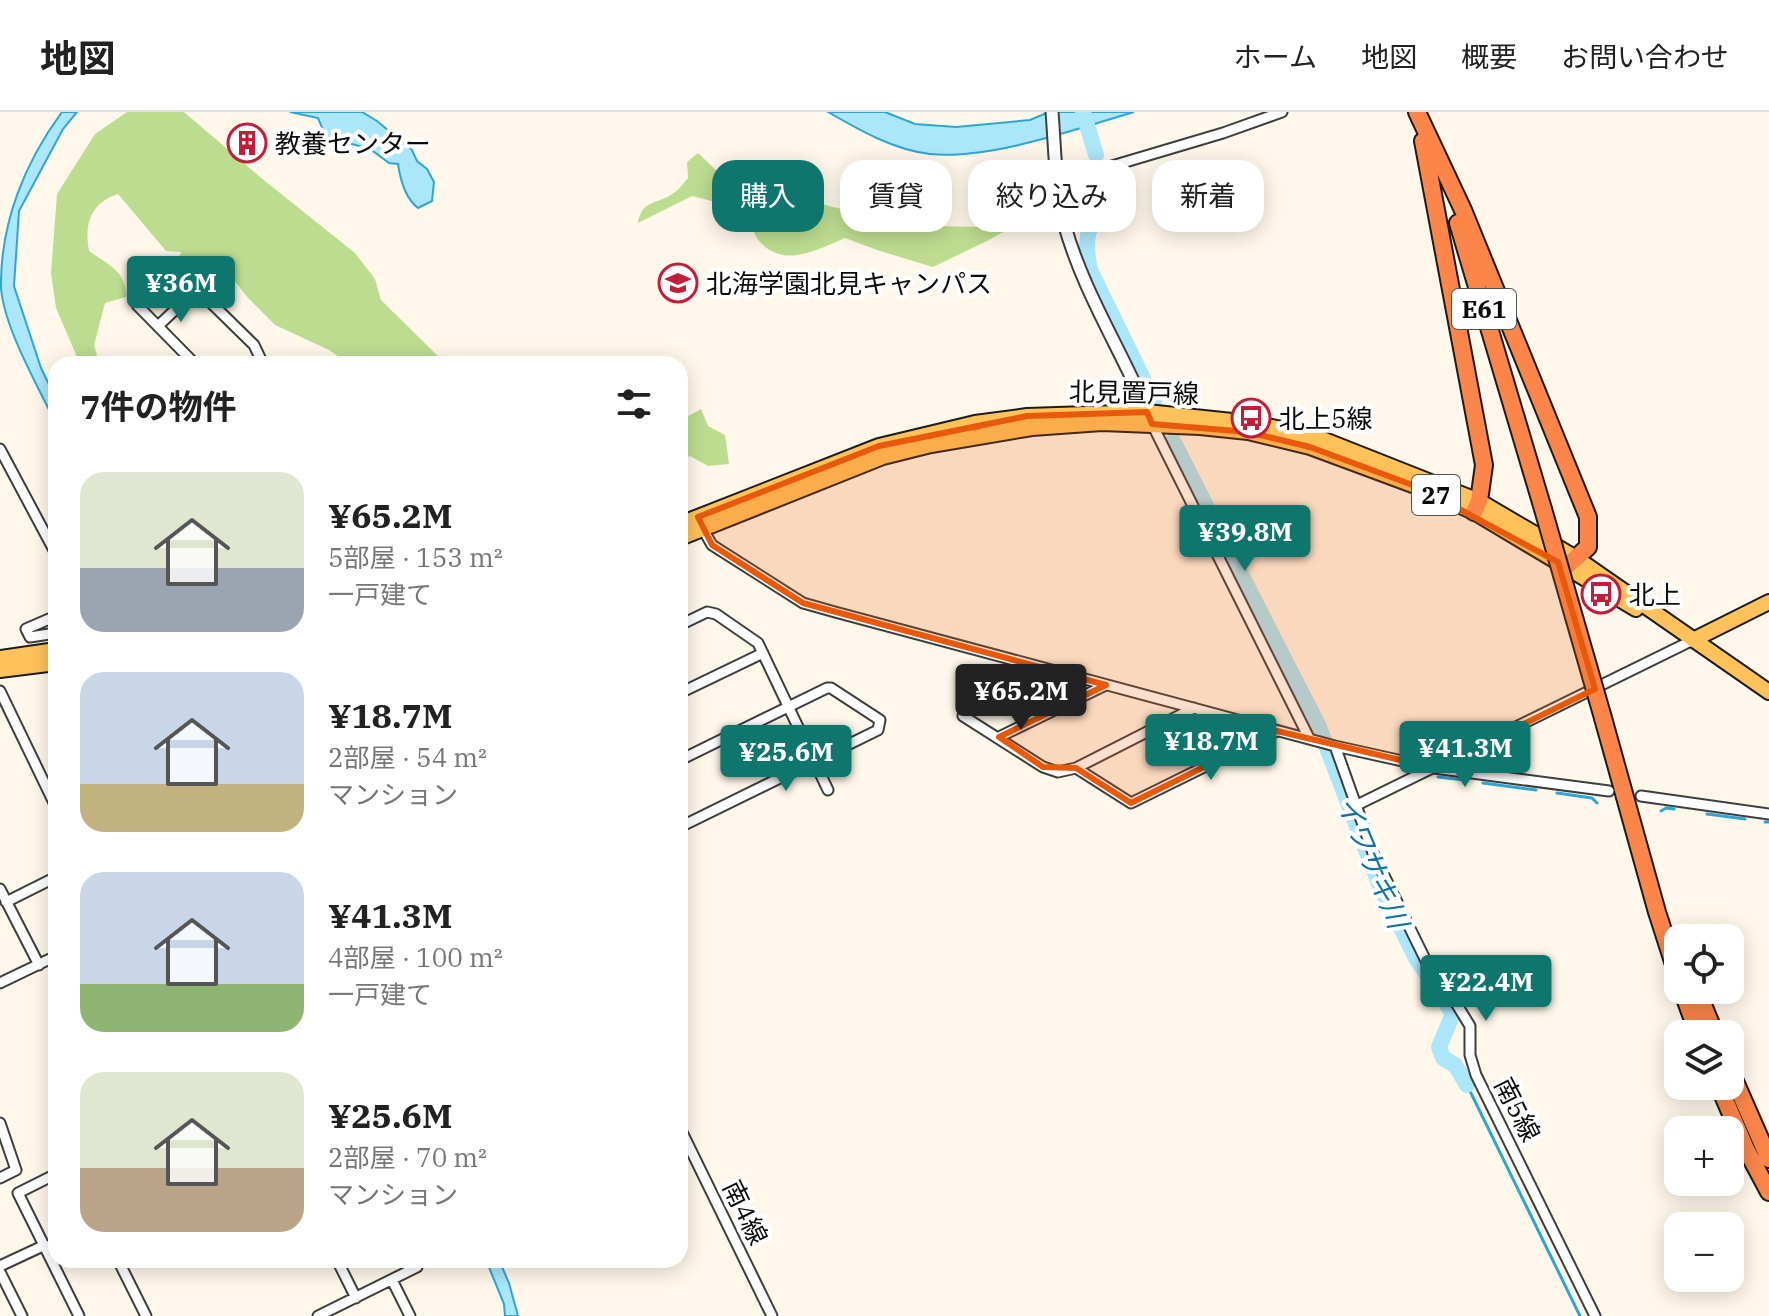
<!DOCTYPE html>
<html lang="ja">
<meta charset="utf-8">
<style>
:root{--surface:#fff;--page:#f6f6f6;--text:#222;--muted:#767676;--line:#e0e0e0;--accent:#0f766e}
body{margin:0;font-family:"IBM Plex Serif","Noto Sans JP",serif;background:var(--page);color:var(--text);height:100vh;display:flex;flex-direction:column;font-size:30px;white-space:nowrap}
*{box-sizing:border-box;margin:0}
p{font-size:26px;color:var(--muted)}
.icon{flex:none;width:44px;height:44px;fill:none;stroke:currentColor;stroke-width:2;stroke-linecap:round;stroke-linejoin:round}
.map{position:relative;flex:1;overflow:hidden}
.sheet{position:absolute;left:48px;top:244px;width:640px;height:912px;display:flex;flex-direction:column;background:var(--surface);border-radius:24px;box-shadow:0 4px 20px #0003}
.sheet>*{flex:none}
.guide{position:absolute;left:712px;top:48px;width:760px;height:72px;display:flex;gap:16px}
.fabs{position:absolute;left:1664px;top:812px;display:grid;gap:16px}
.fabs a{display:grid;place-items:center;width:80px;height:80px;border-radius:16px;background:var(--surface);box-shadow:0 4px 20px #0003;font-size:40px}
.price{position:absolute;translate:-50% -68px;padding:0 18px;border-radius:8px;background:var(--accent);color:#fff;font-size:26px;line-height:52px;filter:drop-shadow(0 2px 4px #0008)}
.price::after{content:'';position:absolute;left:50%;top:48px;width:24px;height:18px;margin-left:-12px;background:inherit;clip-path:polygon(0 0,100% 0,50% 100%)}
.price.current{background:#222;color:#fff}
ul{padding:0;list-style:none}
li{display:flex;align-items:center;gap:24px;height:200px;padding:0 32px}
li span{display:grid;place-items:center;flex:none;width:224px;height:160px;border-radius:24px;color:#555}
li>.icon{margin-inline-start:auto}
span .icon{width:96px;height:96px;fill:#fffc;stroke-width:1}
li b{font-size:34px}
h2{display:flex;justify-content:space-between;align-items:center;height:96px;padding:0 32px;font-size:34px}
.chip{padding:0 28px;border-radius:24px;background:var(--surface);box-shadow:0 4px 20px #0003;font-size:28px;line-height:72px}
.chip.current{background:var(--accent);color:#fff}
header{display:flex;align-items:center;gap:48px;box-sizing:border-box;height:112px;padding:0 40px;background:var(--surface);border-bottom:2px solid var(--line)}
header strong{font-size:38px}
nav{display:flex;gap:44px;margin-inline-start:auto;font-size:28px}
.map>svg:first-child{display:block}
.forest{fill:#bcdd90}
.water{fill:#abe6f9;stroke:#2ea6d4;stroke-width:2}
.lines{fill:none;stroke-linecap:round;stroke-linejoin:round}
.stream{stroke:#2ea6d4;stroke-width:3}
.river{stroke:#abe6f9;stroke-width:16}
.minor-casing{stroke:#3e3e3e;stroke-width:13}
.tertiary-casing{stroke:#3e3e3e;stroke-width:15}
.primary-casing{stroke:#1c1c1c;stroke-width:18}
.motorway-casing{stroke:#1c1c1c;stroke-width:20}
.minor{stroke:#fff;stroke-width:9}
.tertiary{stroke:#fff;stroke-width:11}
.primary{stroke:#ffc25a;stroke-width:14}
.motorway{stroke:#fc864a;stroke-width:16}
.motorway-bridge-casing{stroke:#1c1c1c;stroke-width:20;stroke-linecap:butt}
.motorway-bridge{stroke:#fc864a;stroke-width:16}
.marked{fill:#e8590c;fill-opacity:0.2;stroke:#e8590c;stroke-width:6;stroke-linejoin:round}
.labels{text-anchor:middle;dominant-baseline:central;stroke-width:8;stroke-linejoin:round;paint-order:stroke}
.shield{fill:#fff;stroke:#545454;stroke-width:2}
.shield-label{font-size:24px;font-weight:bold;fill:#0b0b0b}
.poi-label{font-size:26px;fill:#0b0b0b;stroke:#fff;text-anchor:start}
.street-label{font-size:26px;fill:#0b0b0b;stroke:#fff}
.water-label{font-size:28px;font-style:italic;fill:#0f74a3;stroke:#fff}
</style>
<header>
<strong>地図</strong>
<nav><a>ホーム</a><a>地図</a><a>概要</a><a>お問い合わせ</a></nav>
</header>
<div class="map">
<svg width="1769" height="1204" viewBox="0 0 1769 1204">
<rect width="100%" height="100%" fill="#fff8ea"/>
<path class="forest" d="M127,0H184L260,65L355,141L375,167L381,188L446,252H350L329,238L275,213L248,186L216,145L202,146L189,154L179,146L181,140L166,139L118,82C91,91 84,111 89,139C107,152 127,159 126,185L105,191L94,233L97,243L80,252L56,196L51,161L57,82L95,22Z
M698,41L743,84L771,95L784,79C826,97 874,105 920,104L931,114L981,115L1010,106L1017,112L987,129L933,155L880,139L845,126C819,137 784,157 760,130C754,124 753,115 748,109C734,93 711,89 692,84L638,111C641,90 654,92 669,84C677,80 682,73 688,66L687,50Z
M701,297L708,314L725,323L729,352L708,354L690,344L680,348V309Z"/>
<path class="water" d="M62,0H77L63,17L19,99L14,174L41,256L56,287V312C38,274 4,216 1,176C0,111 25,50 62,0Z
M290,0H362L377,9L412,38L417,49L427,57L434,70L432,89L418,96C405,86 400,66 398,52L389,51L370,37L326,25L318,6Z
M828,0H885L915,12L956,15L1030,8L1049,0H1134C1076,17 990,48 930,42C894,38 859,18 828,0Z
M486,1148H499L509,1171L518,1204H505L504,1192Z"/>
<g class="lines">
<path class="stream" d="M1329,641L1332,642
M1438,665L1464,668
M1483,671L1536,678
M1557,681L1592,686L1597,691
M1661,699L1666,696L1674,697
M1707,702L1745,707
M1765,710H1769
M1467,973L1580,1204"/>
<path class="river" d="M1083,0L1096,43
M1103,67L1109,89C1087,115 1083,124 1090,158L1154,289
M1173,329L1319,615L1380,774L1416,846L1453,902L1439,935L1443,946L1455,953L1467,973"/>
<defs>
<path id="minor" d="M1058,70L1223,21L1282,0
M137,193L195,252
M159,213L197,177L254,233L263,252
M1152,312L1309,626
M0,337L56,442
M700,412L712,433L803,491L835,500L1335,634L1434,656L1609,679
M56,504L26,517L30,525L56,521
M680,513L707,500L716,502L758,531L828,678
M0,579L56,695
M680,581L763,541
M1194,596L1076,656L1131,691L1277,619
M963,604L1043,655L1058,660L1076,656
M999,625L1106,573
M1335,634L1373,741L1427,851L1451,883L1470,914V943L1476,963L1595,1204
M680,648L827,576H831L880,608L878,618L680,715
M1641,684L1769,702
M1355,694L1693,528
M0,777L39,853
M6,790L56,765
M0,871L56,844
M0,1011L16,1058L0,1066
M680,1016L772,1204
M56,1062L18,1081L79,1204
M118,1148L146,1204
M337,1148L356,1186
M0,1154L45,1133
M0,1160L22,1204
M392,1168L410,1204
M318,1204L417,1155"/>
<path id="tertiary" d="M1052,0C1055,36 1055,76 1064,111C1083,180 1122,239 1149,304"/>
<path id="primary" d="M680,412L879,334L975,311L1027,304L1147,300L1251,311L1312,323L1479,389L1576,446L1769,580
M680,426L883,345L931,333L1032,316L1102,311L1200,315L1248,320L1310,335L1418,375L1474,400L1636,497
M1693,528L1769,490
M0,546L56,538
M0,558L56,551"/>
<path id="motorway" d="M1417,0L1463,98L1588,405V435L1566,455
M1423,29L1484,353L1479,389L1474,400
M1458,111L1543,397
M1603,606L1657,800L1678,865
M1682,878L1698,922
M1697,878L1715,922
M1730,958L1769,1047
M1719,974L1746,1037L1769,1080"/>
</defs>
<use href="#minor" class="minor-casing"/>
<use href="#tertiary" class="tertiary-casing"/>
<use href="#primary" class="primary-casing"/>
<use href="#motorway" class="motorway-casing"/>
<use href="#minor" class="minor"/>
<use href="#tertiary" class="tertiary"/>
<use href="#primary" class="primary"/>
<use href="#motorway" class="motorway"/>
<defs>
<path id="motorway-bridge" d="M1543,397L1603,606"/>
</defs>
<use href="#motorway-bridge" class="motorway-bridge-casing"/>
<use href="#motorway-bridge" class="motorway-bridge"/>
</g>
<path class="marked" d="M1147,300L1152,312L1248,320L1310,335L1418,375L1558,450L1595,577L1434,656L1277,619L1131,691L1076,656L1043,655L999,625L1106,573L803,491L712,433L698,405L879,334L1027,304Z"/>
<defs>
<symbol id="building-ring" viewBox="-11 -11 22 22"><circle r="9.5" fill="#fff" stroke="#c21d39" stroke-width="1.5"/><path d="M-4-6H4V6H1V3H-1V6H-4ZM-2.5-4.3h1.7v1.8h-1.7ZM.8-4.3h1.7v1.8H.8ZM-2.5-1h1.7V.8h-1.7ZM.8-1h1.7V.8H.8Z" fill="#c21d39"/></symbol>
<symbol id="university-ring" viewBox="-11 -11 22 22"><circle r="9.5" fill="#fff" stroke="#c21d39" stroke-width="1.5"/><path d="M0-5L7-2L0 1L-7-2ZM-4 1L0 2.5L4 1V4Q0 6-4 4Z" fill="#c21d39"/></symbol>
<symbol id="bus-ring" viewBox="-11 -11 22 22"><circle r="9.5" fill="#fff" stroke="#c21d39" stroke-width="1.5"/><path d="M-5-6H5V4H4V6H2V4H-2V6H-4V4H-5ZM-3.5-4V0h7V-4ZM-3.5 1.2v1.5H-2V1.2ZM2 1.2v1.5H3.5V1.2Z" fill="#c21d39"/></symbol>
</defs>
<g fill-rule="evenodd">
<use href="#building-ring" x="225" y="9" width="44" height="44"/>
<use href="#university-ring" x="656" y="149" width="44" height="44"/>
<use href="#bus-ring" x="1229" y="284" width="44" height="44"/>
<use href="#bus-ring" x="1579" y="460" width="44" height="44"/>
</g>
<g class="labels">
<g class="shield">
<rect x="1452" y="177" width="64" height="40" rx="6"/>
<rect x="1412" y="363" width="48" height="40" rx="6"/>
</g>
<g class="shield-label">
<text x="1484" y="197">E61</text>
<text x="1436" y="383">27</text>
</g>
<g class="poi-label">
<text x="275" y="31">教養センター</text>
<text x="706" y="171">北海学園北見キャンパス</text>
<text x="1279" y="306">北上5線</text>
<text x="1629" y="482">北上</text>
</g>
<g class="street-label">
<text transform="translate(1134 280) rotate(1)">北見置戸線</text>
<text transform="translate(1518 997) rotate(63)">南5線</text>
<text transform="translate(746 1100) rotate(64)">南4線</text>
</g>
<g class="water-label">
<text transform="translate(1373 750) rotate(67)">イワサキ川</text>
</g>
</g>
</svg>
<div class="fabs">
<a><svg class="icon" aria-label="locate" viewBox="0 0 24 24"><circle cx="12" cy="12" r="6"/><path d="M12 2v4M12 18v4M2 12h4M18 12h4"/></svg></a>
<a><svg class="icon" aria-label="layers" viewBox="0 0 24 24"><path d="M12 4l9 5-9 5-9-5zM3 14l9 5 9-5"/></svg></a>
<a>+</a>
<a>−</a>
</div>
<b class="price" style="left:181px;top:212px">¥36M</b>
<b class="price" style="left:1245px;top:461px">¥39.8M</b>
<b class="price current" style="left:1021px;top:620px">¥65.2M</b>
<b class="price" style="left:1211px;top:670px">¥18.7M</b>
<b class="price" style="left:1465px;top:677px">¥41.3M</b>
<b class="price" style="left:786px;top:681px">¥25.6M</b>
<b class="price" style="left:1486px;top:911px">¥22.4M</b>
<div class="guide">
<a class="chip current">購入</a>
<a class="chip">賃貸</a>
<a class="chip">絞り込み</a>
<a class="chip">新着</a>
</div>
<section class="sheet">
<h2>7件の物件<svg class="icon" aria-label="filters" viewBox="0 0 24 24"><path d="M4 7h16M4 17h16"/><circle cx="9" cy="7" r="2"/><circle cx="15" cy="17" r="2"/></svg></h2>
<ul>
<li><span style="background:linear-gradient(#dfe7d0 60%,#9aa5b1 0)"><svg class="icon" aria-label="home" viewBox="0 0 24 24"><path d="M3 11l9-7 9 7M6 9v11h12V9"/></svg></span><div><b>¥65.2M</b><p>5部屋 · 153 m²</p><p>一戸建て</p></div></li>
<li><span style="background:linear-gradient(#c9d6e8 70%,#c2b280 0)"><svg class="icon" aria-label="home" viewBox="0 0 24 24"><path d="M3 11l9-7 9 7M6 9v11h12V9"/></svg></span><div><b>¥18.7M</b><p>2部屋 · 54 m²</p><p>マンション</p></div></li>
<li><span style="background:linear-gradient(#c9d6e8 70%,#8fb573 0)"><svg class="icon" aria-label="home" viewBox="0 0 24 24"><path d="M3 11l9-7 9 7M6 9v11h12V9"/></svg></span><div><b>¥41.3M</b><p>4部屋 · 100 m²</p><p>一戸建て</p></div></li>
<li><span style="background:linear-gradient(#dfe7d0 60%,#b9a48a 0)"><svg class="icon" aria-label="home" viewBox="0 0 24 24"><path d="M3 11l9-7 9 7M6 9v11h12V9"/></svg></span><div><b>¥25.6M</b><p>2部屋 · 70 m²</p><p>マンション</p></div></li>
</ul>
</section>
</div>
